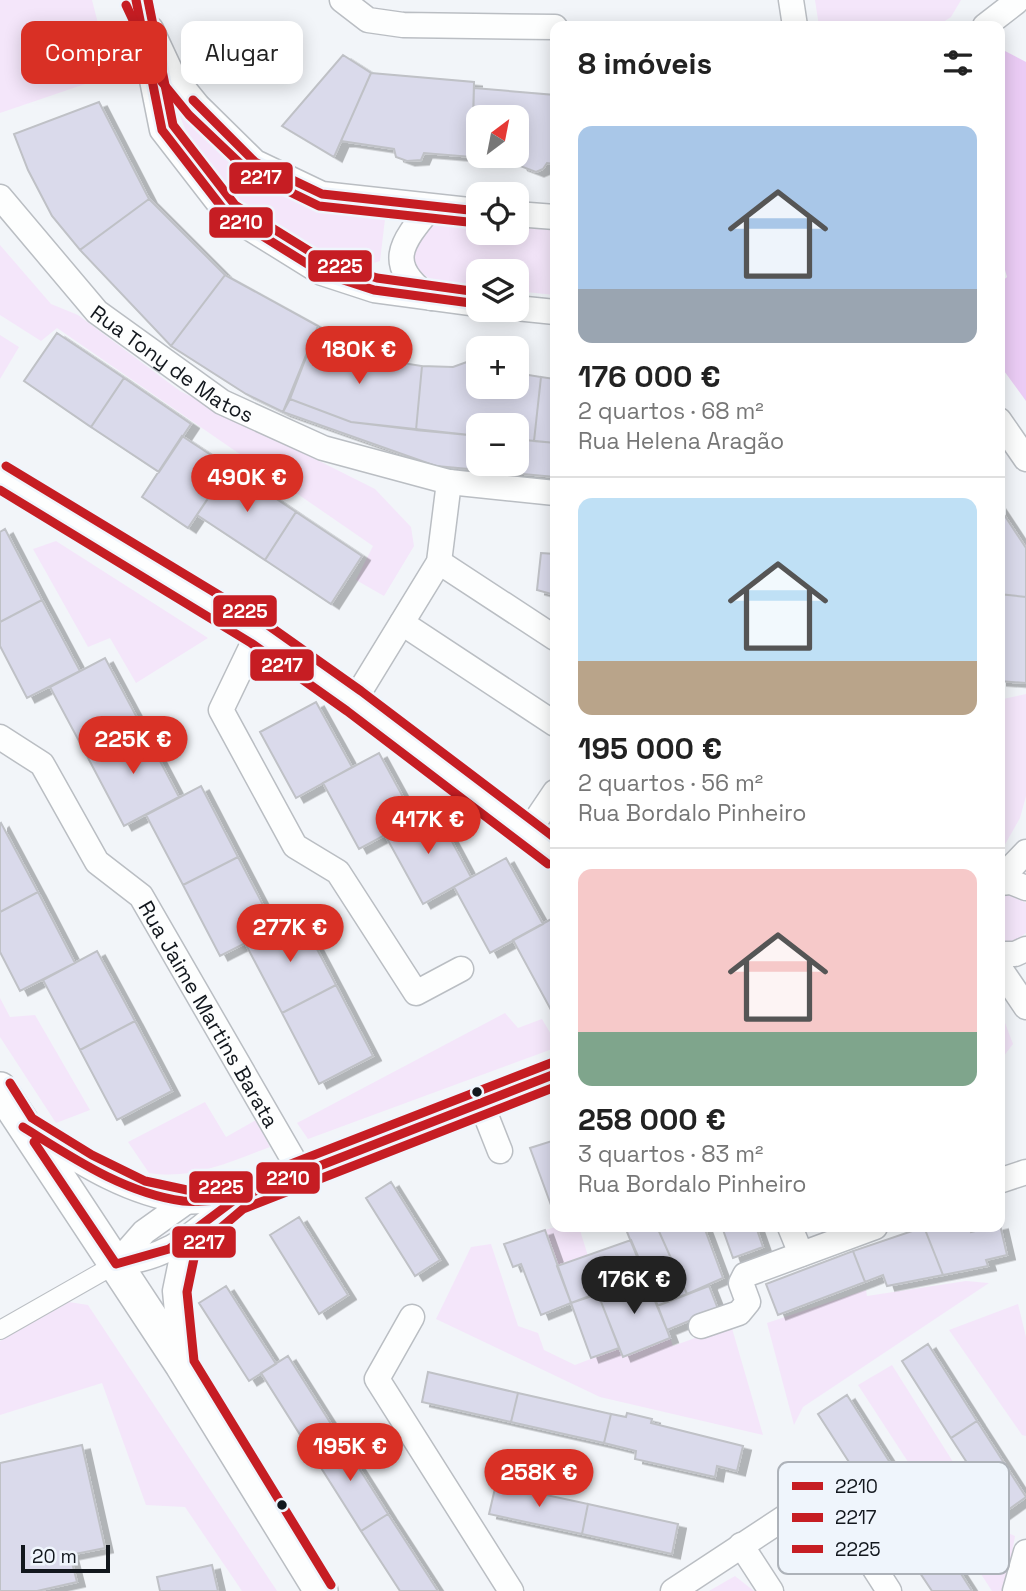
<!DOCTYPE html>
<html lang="pt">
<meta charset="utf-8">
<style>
:root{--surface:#fff;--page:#f2f2f2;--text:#222;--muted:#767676;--line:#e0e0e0;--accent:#d93025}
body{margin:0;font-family:"Space Grotesk",sans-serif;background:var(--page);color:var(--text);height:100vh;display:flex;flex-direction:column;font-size:26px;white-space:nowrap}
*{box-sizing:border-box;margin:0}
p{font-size:23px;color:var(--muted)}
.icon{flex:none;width:38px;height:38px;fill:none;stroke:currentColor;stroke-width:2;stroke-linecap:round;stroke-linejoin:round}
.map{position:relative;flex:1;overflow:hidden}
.details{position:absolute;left:550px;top:21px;width:455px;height:1211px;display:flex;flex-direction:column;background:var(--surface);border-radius:14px;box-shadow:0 4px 18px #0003}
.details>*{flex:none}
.hud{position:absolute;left:21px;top:21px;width:424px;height:63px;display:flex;gap:14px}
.needle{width:46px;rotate:32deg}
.controls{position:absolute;left:466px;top:105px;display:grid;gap:14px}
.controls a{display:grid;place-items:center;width:63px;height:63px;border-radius:14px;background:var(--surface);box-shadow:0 4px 18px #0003;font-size:35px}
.scale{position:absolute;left:21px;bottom:18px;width:89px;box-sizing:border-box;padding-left:7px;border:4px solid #12171d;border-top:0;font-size:19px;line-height:24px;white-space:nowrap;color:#12171d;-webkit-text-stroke:5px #eff5fc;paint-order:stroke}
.price{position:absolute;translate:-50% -60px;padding:0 16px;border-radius:24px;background:var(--accent);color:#fff;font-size:23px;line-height:46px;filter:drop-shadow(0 2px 4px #0008)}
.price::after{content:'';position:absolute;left:50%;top:42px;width:21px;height:16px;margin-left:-10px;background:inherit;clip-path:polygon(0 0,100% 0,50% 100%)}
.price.on{background:#222;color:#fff}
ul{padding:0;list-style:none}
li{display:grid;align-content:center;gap:14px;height:371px;padding:0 28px}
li+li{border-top:2px solid var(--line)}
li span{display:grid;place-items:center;height:217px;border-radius:14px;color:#555}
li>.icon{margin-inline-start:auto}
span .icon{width:126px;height:126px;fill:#fffc;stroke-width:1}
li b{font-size:30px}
h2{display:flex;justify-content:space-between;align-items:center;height:84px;padding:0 28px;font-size:30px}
.tag{padding:0 24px;border-radius:14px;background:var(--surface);box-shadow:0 4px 18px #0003;font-size:24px;line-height:63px}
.tag.on{background:var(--accent);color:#fff}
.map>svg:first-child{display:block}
.green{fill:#f4e6fa}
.forest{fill:#ebccf5}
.building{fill:#dadaeb;stroke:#bfc1c6;stroke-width:2;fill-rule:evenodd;filter:url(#shadow)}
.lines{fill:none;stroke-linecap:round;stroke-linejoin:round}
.pedestrian-casing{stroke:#babec3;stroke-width:20}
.minor-casing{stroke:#babec3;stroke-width:27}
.secondary-casing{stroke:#babec3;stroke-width:36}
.pedestrian{stroke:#fdfefe;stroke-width:18}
.minor{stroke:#fdfefe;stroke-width:24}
.secondary{stroke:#fdfefe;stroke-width:33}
.bus-1-casing{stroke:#eff5fc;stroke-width:14}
.bus-2-casing{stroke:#eff5fc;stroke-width:14}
.bus-3-casing{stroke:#eff5fc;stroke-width:14}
.bus-1{stroke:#c61d23;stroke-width:9}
.bus-2{stroke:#c61d23;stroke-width:9}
.bus-3{stroke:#c61d23;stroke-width:9}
.bus-dot{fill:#12171d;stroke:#eff5fc;stroke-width:2.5}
.labels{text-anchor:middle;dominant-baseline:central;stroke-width:5;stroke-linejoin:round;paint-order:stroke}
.street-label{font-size:21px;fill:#12171d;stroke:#eff5fc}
.key{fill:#eff5fc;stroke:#adb2b9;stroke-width:2}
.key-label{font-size:19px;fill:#12171d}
.line-badge{stroke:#eff5fc;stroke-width:2.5}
.badge-label{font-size:19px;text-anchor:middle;font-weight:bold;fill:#fff}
</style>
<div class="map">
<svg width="1026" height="1591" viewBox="0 0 1026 1591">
<defs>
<filter id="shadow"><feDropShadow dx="8" dy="4.5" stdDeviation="0" flood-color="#0004"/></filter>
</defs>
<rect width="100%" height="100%" fill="#f2f5f9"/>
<path class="green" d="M0,0H92L107,59L88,83L0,113Z
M815,0H961L951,17L937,26H819Z
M167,81L257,175L284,191L385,219L380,261C361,269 337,262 318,254C266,231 217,193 191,141C181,122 175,101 167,81Z
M432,220L478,224V233H516V226L555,229V295L516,291V271H478V287C454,285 427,286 413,263L418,232Z
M0,245L51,304L78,315L180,391L375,489L411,527L414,546L384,596L356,580L373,546L57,328L41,341L0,315Z
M0,335L19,347L0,379Z
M56,541L208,638L136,683L110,638L88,647L33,549Z
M1026,694V796L1020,818L999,855V700Z
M1010,893L1026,903V933L1012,943L999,942V894Z
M0,998L10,1017L35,1015L90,1110L56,1123L0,1037Z
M999,1007L1013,1044L1003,1057L999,1075Z
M505,1013L518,1028L542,1019L555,1041V1048L308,1139L297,1123Z
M205,1102L226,1137L256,1120L270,1147C229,1162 193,1180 149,1173L128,1142Z
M556,1227H579L588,1256L557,1266L545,1230Z
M491,1244L518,1326L538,1333L544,1350L575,1365L619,1348L623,1357L670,1338L673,1346L731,1325L763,1435L600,1397L436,1319L471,1247Z
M966,1281L989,1283L803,1407L794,1425L767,1323L866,1290L867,1296Z
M69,1302L88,1305L277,1591H242L185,1507L146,1505L102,1383L0,1415V1341Z
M1018,1304L1026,1337V1436L1022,1435L949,1330Z
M892,1365L994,1527L1015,1536L1005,1591H992L858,1385Z
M735,1576L754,1591H709Z"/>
<path class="forest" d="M1005,51L1026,62V401L999,364V284L1007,277L999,248V58Z"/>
<path class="building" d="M343,55L371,73L334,157L282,126Z
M371,73L474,82L472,157L424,153L421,160L407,161L396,157L394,149L341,141Z
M474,88L555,95V164L547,163L543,169L536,172L520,166L515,159L472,157ZM478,117H516V156H478Z
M99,102L149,199L80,250L52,216L28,170L14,134Z
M149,199L225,275L171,346L80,250Z
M225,275L318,326L283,412L246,394L171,346Z
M57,333L124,378L91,427L24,381Z
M314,337L347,349L370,346L390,361L422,366L416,430L351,422L290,399Z
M478,358V387H516V373L541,377L534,441L516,439V425H478V436L416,430L422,366L453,367Z
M541,377L555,379V443L534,441Z
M124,378L191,424L159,472L91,427Z
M290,399L351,422L478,436V464H516V439L555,443V477L436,466L283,412Z
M182,436L229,467L188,528L142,497Z
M229,467L296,512L265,560L197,515Z
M999,507L1026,548V597L999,594Z
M296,512L362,556L331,604L265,560Z
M5,529L42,600L0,622V532Z
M541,553L555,554V595L537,590Z
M999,594L1026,597V683L999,681Z
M42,600L80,671L27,698L0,646V622Z
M105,658L142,727L87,756L50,687Z
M316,702L352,767L296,798L260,732Z
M142,727L179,797L124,826L87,756Z
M379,753L415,819L359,849L323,783Z
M201,786L238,857L183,885L146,815Z
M434,808L471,877L423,904L385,835Z
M1,823L38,892L0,912V824Z
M238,857L275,928L220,956L183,885Z
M506,858L543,924L490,953L454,887Z
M38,892L75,963L20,991L0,952V912Z
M299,915L336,985L282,1013L245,943Z
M555,917V1008L551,1010L513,940Z
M97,951L135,1021L80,1050L43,980Z
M336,985L373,1056L319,1084L282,1013Z
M135,1021L172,1091L117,1120L80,1050Z
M555,1140V1216L530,1148Z
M391,1182L440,1260L415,1276L366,1198Z
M299,1217L348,1295L319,1314L270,1235Z
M1000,1225L1007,1255L986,1260L988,1266L943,1275L924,1227H969L971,1232Z
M625,1227H657L687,1294L657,1306Z
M657,1227H704L723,1278L687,1294Z
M722,1227H756L763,1247L733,1258Z
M924,1227L943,1275L887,1286L883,1275L865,1282L853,1251Z
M545,1230L571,1303L541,1315L521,1264L513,1267L504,1244Z
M631,1240L646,1275L571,1303L557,1266Z
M853,1251L865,1282L778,1315L766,1284Z
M646,1275L670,1338L623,1357L598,1294Z
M226,1286L276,1364L249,1381L199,1303Z
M709,1286L718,1309L667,1330L657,1306Z
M598,1294L619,1348L591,1358L571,1303Z
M928,1344L977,1421L951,1438L902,1361Z
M288,1356L338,1435L311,1452L261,1373Z
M428,1372L518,1393L511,1422L422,1402Z
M518,1393L611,1414L604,1443L511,1422Z
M847,1395L896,1472L867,1490L818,1414Z
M627,1413L652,1419L651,1423L743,1446L737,1471L717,1466L715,1477L635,1459L636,1451L604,1443L611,1414L626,1417Z
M977,1421L1026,1497L1001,1515L951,1438Z
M338,1435L388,1514L361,1531L311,1452Z
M82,1445L105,1548L70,1555L77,1582L37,1591H0V1463Z
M496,1484L588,1504L582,1534L489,1514Z
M588,1504L678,1524L672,1554L582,1534Z
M388,1514L438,1591H400L361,1531Z
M947,1552L972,1591H932L918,1570Z
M212,1565L218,1591H160L157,1577Z"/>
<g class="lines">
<defs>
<path id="pedestrian" d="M0,1330L116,1264"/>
<g id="minor">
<path d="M136,0L162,130L227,214L322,273L374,290L478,304"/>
<path d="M342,0L368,20L403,25L555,27"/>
<path d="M791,0L795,26"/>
<path d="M985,26L1016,2"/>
<path d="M151,29L172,74L198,106L255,162L322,194L478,211"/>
<path id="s1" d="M0,197L97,312L222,402L323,448L449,482L555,493"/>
<path d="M431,207C400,244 384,265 431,298"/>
<path d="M516,214L555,217"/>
<path d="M516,308L555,312"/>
<path d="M999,420L1026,459"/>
<path d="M0,476L258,633L354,701L555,854"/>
<path d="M439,562L555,638"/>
<path d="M402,623L555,724"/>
<path d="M258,633L221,710L295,846L338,872L416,993L461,969"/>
<path d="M354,701L439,562L449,482"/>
<path id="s2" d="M0,737L42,764L97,862L141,896L301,1173"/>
<path d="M528,832L555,792"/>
<path d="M999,880L1026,852"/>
<path d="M999,883L1011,882L1026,888"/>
<path d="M999,954H1015L1026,949"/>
<path d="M999,967L1026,1007"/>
<path d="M481,1103L500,1151"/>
<path d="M32,1132C80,1162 127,1193 183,1201C200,1203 220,1199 237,1198L555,1074"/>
<path d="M999,1181L1026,1172"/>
<path d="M790,1227L801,1254"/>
<path d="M116,1264C176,1256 192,1233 237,1198"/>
<path d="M116,1264L144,1232L186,1202"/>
<path d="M412,1317L377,1379L511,1591"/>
<path d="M701,1326L739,1313L748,1302L741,1283L745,1275L875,1227"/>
<path d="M182,1362L175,1291L185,1242"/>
<path d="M741,1545L771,1591"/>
<path d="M673,1591L825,1491L889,1591"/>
<path d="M1015,1591L1026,1552"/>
</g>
<path id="secondary" d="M0,1089L182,1365L321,1591"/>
</defs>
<use href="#pedestrian" class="pedestrian-casing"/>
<use href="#minor" class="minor-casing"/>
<use href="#secondary" class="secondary-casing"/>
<use href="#pedestrian" class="pedestrian"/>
<use href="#minor" class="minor"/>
<use href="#secondary" class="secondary"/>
<defs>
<path id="bus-1" d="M136,0L162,130L227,214L322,273L374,290L478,304
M193,100L255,162L322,194L478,211
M23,1127C73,1158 124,1193 183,1201C201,1203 219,1199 237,1198L555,1074
M34,1142L116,1264L169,1249L237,1198"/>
<path id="bus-2" d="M126,5L162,82L189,115L249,172L319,206L477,223
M0,490L251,643L347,711L548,864
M331,1585L194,1361L187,1292L196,1249L243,1209L555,1087"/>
<path id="bus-3" d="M148,0L173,125L235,205L327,262L377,278L478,292
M6,466L265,623L361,691L555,838
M10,1083L32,1118L92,1155L145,1181L187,1190L234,1186L551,1063"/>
</defs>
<use href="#bus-1" class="bus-1-casing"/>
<use href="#bus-2" class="bus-2-casing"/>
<use href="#bus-3" class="bus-3-casing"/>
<use href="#bus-1" class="bus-1"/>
<use href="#bus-2" class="bus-2"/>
<use href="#bus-3" class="bus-3"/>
</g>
<g class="bus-dot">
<circle cx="477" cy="1092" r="6"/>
<circle cx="282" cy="1505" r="6"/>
</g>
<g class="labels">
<g class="street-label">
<text stroke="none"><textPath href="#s1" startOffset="242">Rua Tony de Matos</textPath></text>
<text stroke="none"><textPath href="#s2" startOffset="354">Rua Jaime Martins Barata</textPath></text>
</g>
</g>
<rect x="778" y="1462" width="231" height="112" rx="10" class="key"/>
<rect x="792" y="1482" width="31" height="8" fill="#c61d23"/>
<rect x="792" y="1513" width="31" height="9" fill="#c61d23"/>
<rect x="792" y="1545" width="31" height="8" fill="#c61d23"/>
<g class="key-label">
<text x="835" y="1493">2210</text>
<text x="835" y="1524">2217</text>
<text x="835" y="1556">2225</text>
</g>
<g class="line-badge">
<rect x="228" y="161" width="66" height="34" rx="7" fill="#c61d23"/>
<rect x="208" y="206" width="66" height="33" rx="7" fill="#c61d23"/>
<rect x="307" y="249" width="66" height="34" rx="7" fill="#c61d23"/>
<rect x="212" y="594" width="66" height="34" rx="7" fill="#c61d23"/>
<rect x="249" y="648" width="66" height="34" rx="7" fill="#c61d23"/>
<rect x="255" y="1161" width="66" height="34" rx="7" fill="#c61d23"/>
<rect x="188" y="1170" width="66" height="34" rx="7" fill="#c61d23"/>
<rect x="171" y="1225" width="66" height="34" rx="7" fill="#c61d23"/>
</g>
<g class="badge-label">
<text x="261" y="184">2217</text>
<text x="241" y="229">2210</text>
<text x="340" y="273">2225</text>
<text x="245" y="618">2225</text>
<text x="282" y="672">2217</text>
<text x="288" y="1185">2210</text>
<text x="221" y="1194">2225</text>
<text x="204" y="1249">2217</text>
</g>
</svg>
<div class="controls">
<a><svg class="needle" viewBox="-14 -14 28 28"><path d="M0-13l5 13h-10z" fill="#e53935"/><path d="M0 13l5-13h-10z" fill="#767676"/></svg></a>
<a><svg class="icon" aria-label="locate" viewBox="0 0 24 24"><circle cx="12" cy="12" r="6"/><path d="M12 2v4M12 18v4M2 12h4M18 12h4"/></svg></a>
<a><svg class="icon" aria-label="layers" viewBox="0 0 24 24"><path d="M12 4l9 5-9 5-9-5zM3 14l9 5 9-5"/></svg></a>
<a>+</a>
<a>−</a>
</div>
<div class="scale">20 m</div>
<b class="price" style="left:359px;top:386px">180K €</b>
<b class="price" style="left:247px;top:514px">490K €</b>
<b class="price" style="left:133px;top:776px">225K €</b>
<b class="price" style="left:428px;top:856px">417K €</b>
<b class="price" style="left:290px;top:964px">277K €</b>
<b class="price on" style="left:634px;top:1316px">176K €</b>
<b class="price" style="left:350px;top:1483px">195K €</b>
<b class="price" style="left:539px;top:1509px">258K €</b>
<div class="hud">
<a class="tag on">Comprar</a>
<a class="tag">Alugar</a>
</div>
<section class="details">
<h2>8 imóveis<svg class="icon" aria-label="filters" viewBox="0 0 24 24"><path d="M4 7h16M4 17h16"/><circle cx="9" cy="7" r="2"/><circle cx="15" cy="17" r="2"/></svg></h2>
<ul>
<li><span style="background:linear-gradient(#a9c7e8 75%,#9aa5b1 0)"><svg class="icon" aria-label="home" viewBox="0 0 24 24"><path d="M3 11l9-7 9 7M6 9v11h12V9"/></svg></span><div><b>176 000 €</b><p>2 quartos · 68 m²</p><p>Rua Helena Aragão</p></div></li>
<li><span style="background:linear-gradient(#bfe0f5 75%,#b9a48a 0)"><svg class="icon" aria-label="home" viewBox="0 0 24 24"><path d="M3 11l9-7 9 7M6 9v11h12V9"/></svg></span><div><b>195 000 €</b><p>2 quartos · 56 m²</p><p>Rua Bordalo Pinheiro</p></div></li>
<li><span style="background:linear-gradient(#f6c9c9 75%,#7fa58c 0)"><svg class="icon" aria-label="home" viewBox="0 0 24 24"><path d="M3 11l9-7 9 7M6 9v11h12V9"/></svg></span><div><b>258 000 €</b><p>3 quartos · 83 m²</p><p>Rua Bordalo Pinheiro</p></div></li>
</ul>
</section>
</div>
